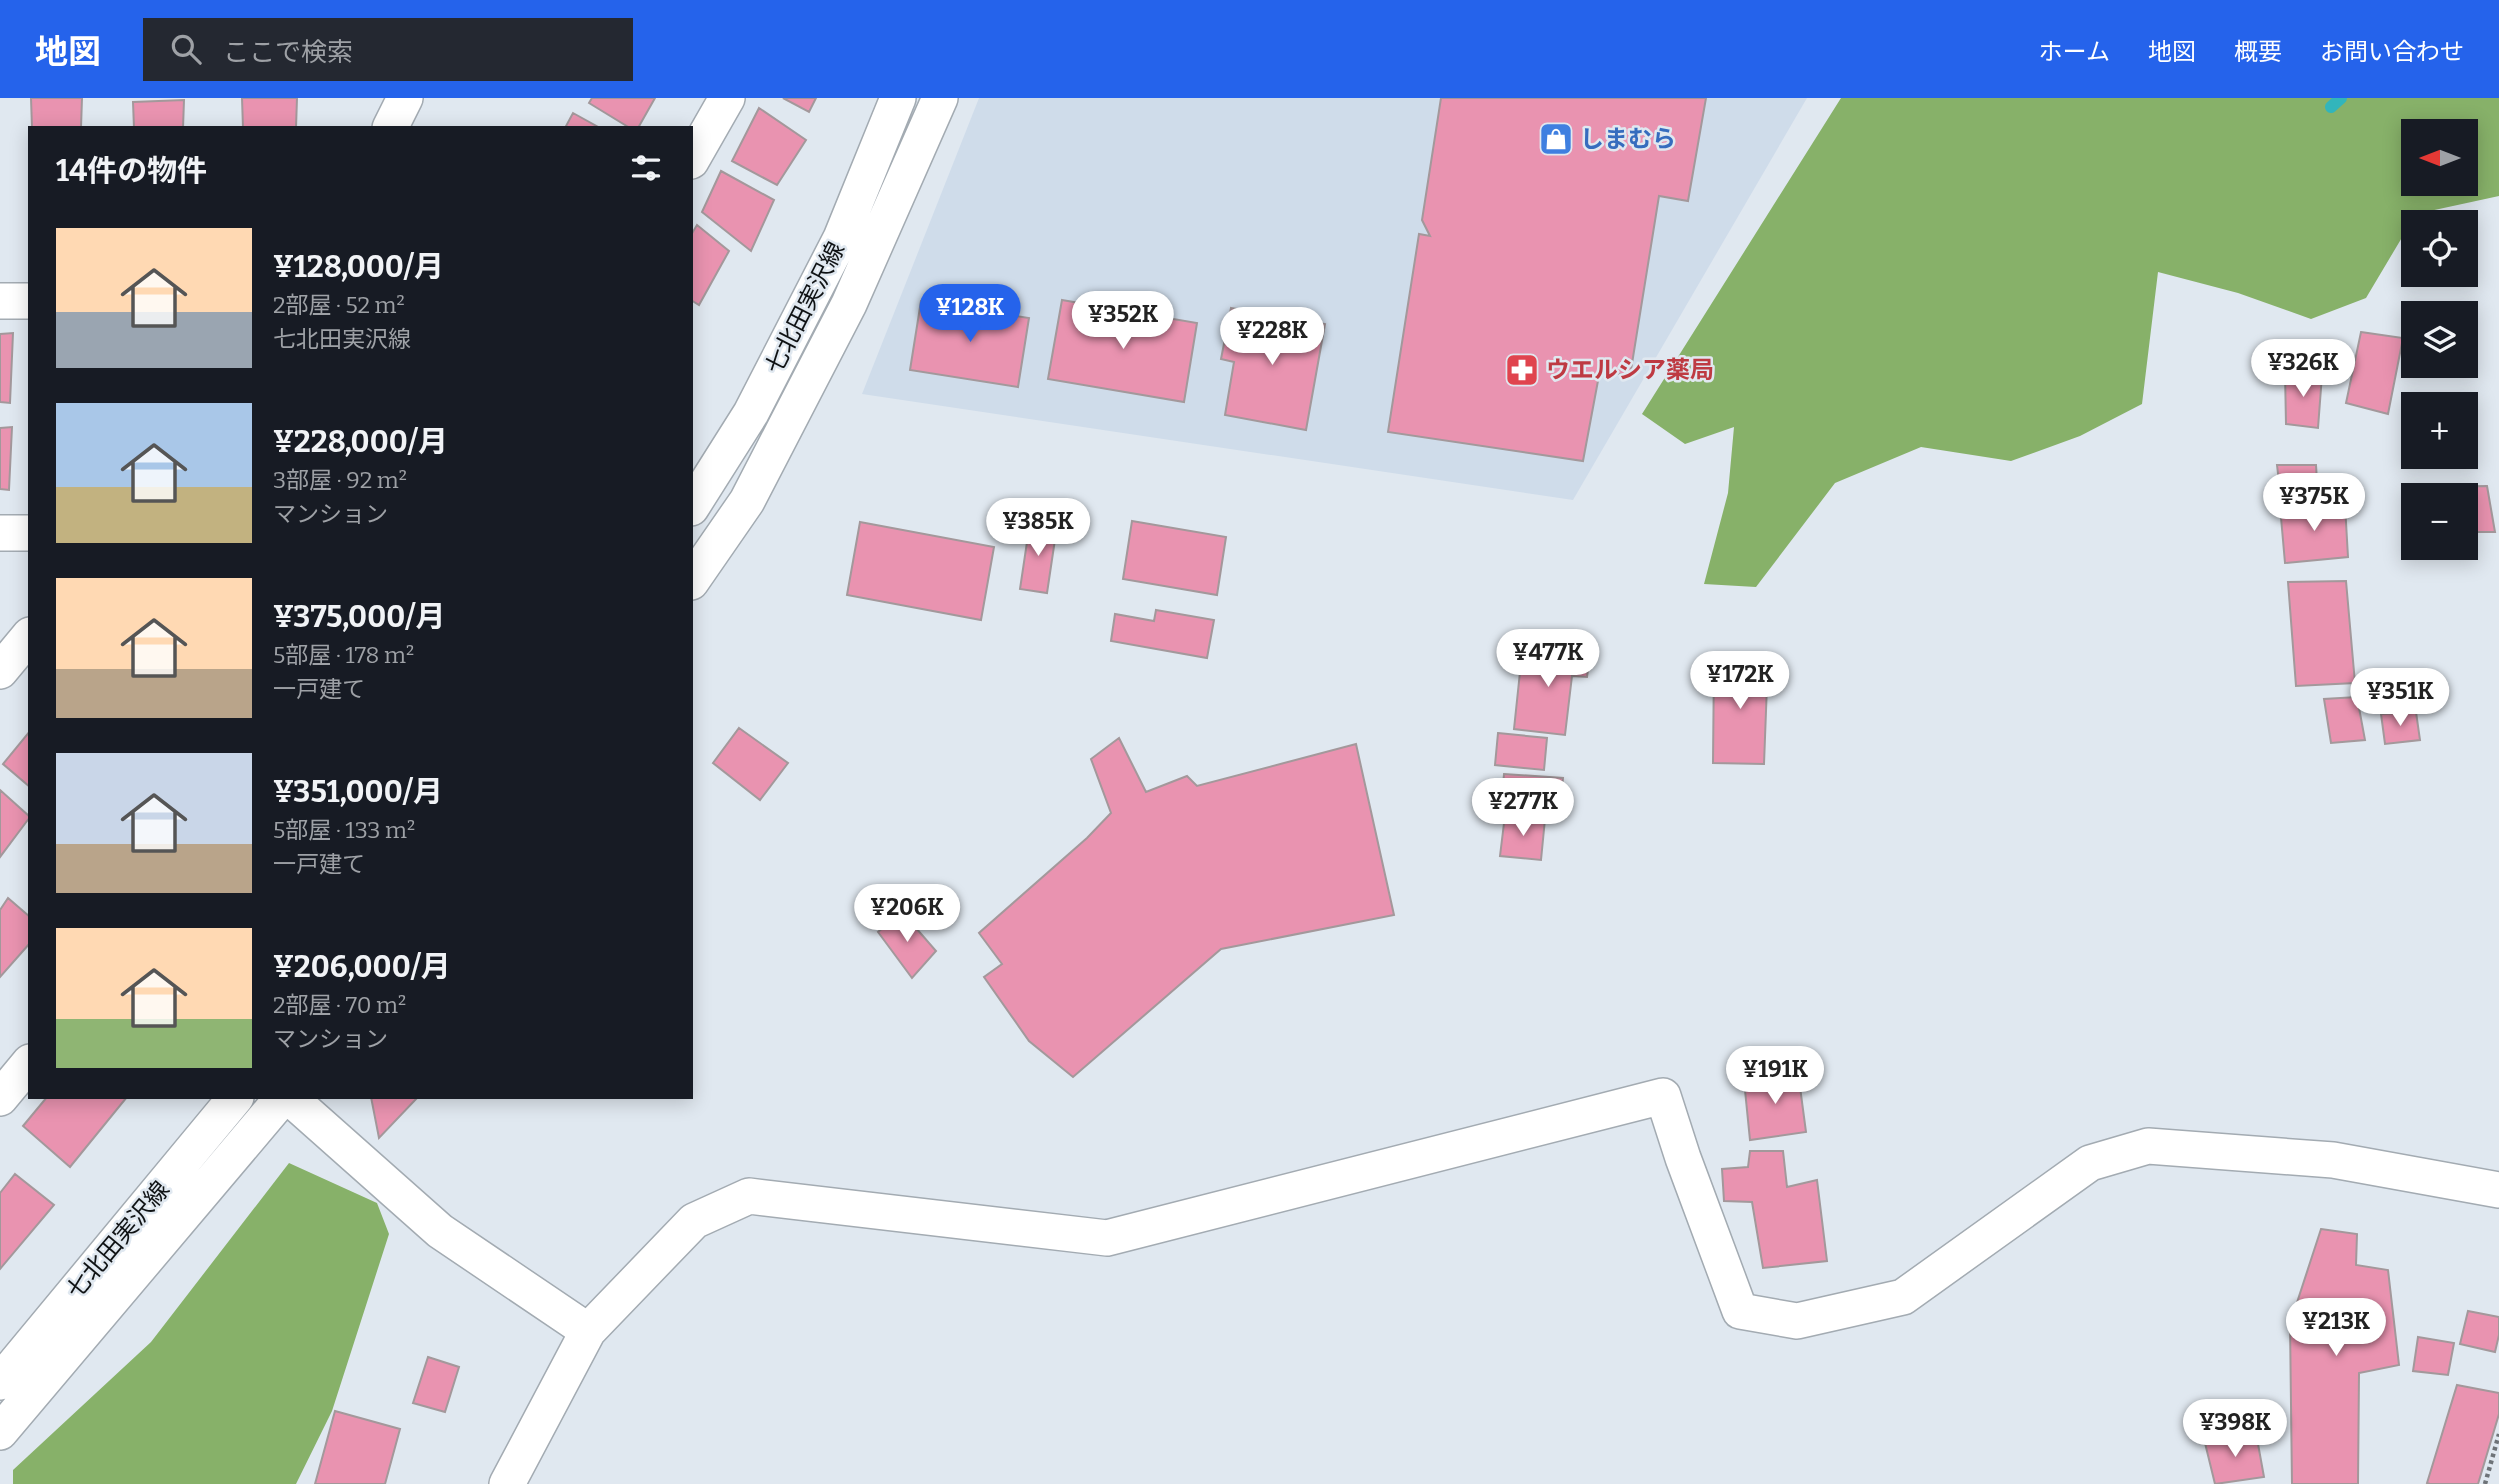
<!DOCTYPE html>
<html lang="ja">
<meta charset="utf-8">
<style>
:root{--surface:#171b24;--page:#242831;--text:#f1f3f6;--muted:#9ea1a6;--accent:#2563eb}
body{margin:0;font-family:Bitter,"Noto Sans JP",serif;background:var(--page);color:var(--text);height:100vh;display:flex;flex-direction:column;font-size:26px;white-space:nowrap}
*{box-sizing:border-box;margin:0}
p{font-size:23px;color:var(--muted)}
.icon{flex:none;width:38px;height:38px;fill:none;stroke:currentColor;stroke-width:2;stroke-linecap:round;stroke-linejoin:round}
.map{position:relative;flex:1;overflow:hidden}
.panel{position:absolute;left:28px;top:28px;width:665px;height:973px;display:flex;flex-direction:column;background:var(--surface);border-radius:0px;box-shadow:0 4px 18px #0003}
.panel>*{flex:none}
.needle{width:46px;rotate:270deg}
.fabs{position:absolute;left:2401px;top:21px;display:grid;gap:14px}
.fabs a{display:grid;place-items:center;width:77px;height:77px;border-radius:0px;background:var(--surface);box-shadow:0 4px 18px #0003;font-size:35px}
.price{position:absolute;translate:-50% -60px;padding:0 16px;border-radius:24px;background:#fff;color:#222;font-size:23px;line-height:46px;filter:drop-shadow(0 2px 4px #0008)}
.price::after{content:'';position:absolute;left:50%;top:42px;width:21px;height:16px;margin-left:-10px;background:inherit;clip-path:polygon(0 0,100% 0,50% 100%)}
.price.current{background:var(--accent);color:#fff}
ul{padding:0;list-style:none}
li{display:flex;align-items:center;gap:21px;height:175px;padding:0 28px}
li span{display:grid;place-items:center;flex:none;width:196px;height:140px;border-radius:0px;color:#555}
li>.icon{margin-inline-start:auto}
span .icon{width:84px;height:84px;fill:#fffc;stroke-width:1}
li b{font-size:30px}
h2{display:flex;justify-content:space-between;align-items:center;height:84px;padding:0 28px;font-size:30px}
header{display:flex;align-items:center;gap:42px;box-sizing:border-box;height:98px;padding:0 35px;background:var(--accent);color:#fff}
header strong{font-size:33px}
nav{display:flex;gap:38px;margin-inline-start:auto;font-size:24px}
.search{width:490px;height:63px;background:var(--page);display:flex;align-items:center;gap:18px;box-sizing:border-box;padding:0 24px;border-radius:0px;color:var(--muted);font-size:26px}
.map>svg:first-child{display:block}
.built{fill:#cfdcea}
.forest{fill:#87b169;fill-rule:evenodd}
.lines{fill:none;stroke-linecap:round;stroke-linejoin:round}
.stream{stroke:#32b5bb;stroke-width:12}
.building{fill:#e993b0;stroke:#a3989b;stroke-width:2}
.minor-casing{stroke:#a3abb2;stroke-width:38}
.path{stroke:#6e7378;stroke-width:4.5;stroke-dasharray:3.5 3.5;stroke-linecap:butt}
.minor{stroke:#fff;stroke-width:35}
.labels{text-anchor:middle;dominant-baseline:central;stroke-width:5;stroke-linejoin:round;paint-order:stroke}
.shop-label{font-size:24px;font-weight:bold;fill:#366cbe;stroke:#e0e8f0;text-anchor:start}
.street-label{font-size:24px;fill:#0f1214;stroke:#e0e8f0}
.health-label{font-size:24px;font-weight:bold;fill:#be3a42;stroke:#e0e8f0;text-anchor:start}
</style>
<header>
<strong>地図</strong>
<div class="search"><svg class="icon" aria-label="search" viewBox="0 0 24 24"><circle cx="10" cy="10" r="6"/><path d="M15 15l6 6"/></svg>ここで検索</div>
<nav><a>ホーム</a><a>地図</a><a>概要</a><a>お問い合わせ</a></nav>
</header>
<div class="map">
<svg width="2499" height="1386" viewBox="0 0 2499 1386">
<rect width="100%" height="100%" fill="#e0e8f0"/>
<path class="built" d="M979,0H1807L1573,402L862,296Z"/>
<path class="forest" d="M1841,0H2499V98L2416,116L2366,200L2311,221L2238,195L2158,174L2142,306L2080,338L2011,363L1921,349L1835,385L1756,489L1704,486L1728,395L1734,329L1685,346L1642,316ZM2413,33H2466V86H2413Z
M289,1065L377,1105L389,1136L332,1313L296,1386H13V1372L151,1244Z"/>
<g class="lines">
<path class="stream" d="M2331,9L2341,0"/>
</g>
<path class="building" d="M31,0H82L81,30H32Z
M242,0H297L296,30H243Z
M592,0H655L638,30H630L589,5Z
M783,0H816L809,14Z
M1441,0H1706L1688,103L1659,98L1630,278L1600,272L1583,363L1388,334L1419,136L1430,138L1422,122Z
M184,2L183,30H134L133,4Z
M759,10L806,42L777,87L732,63Z
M573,15L600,30H565Z
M721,73L774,102L751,153L702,114Z
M697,127L729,153L699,207L691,202V137Z
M1062,202L1197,225L1184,304L1048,281Z
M921,203L1029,220L1018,289L910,272Z
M1231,210L1325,226L1306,332L1225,317L1234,264L1221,261Z
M2361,234L2403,240L2388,316L2346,305Z
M13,235L10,305L0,304V236Z
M2285,274L2322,277L2318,330L2286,326Z
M12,329L9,392L0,391V330Z
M2277,367H2316L2318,399L2281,401Z
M2487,388L2495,434H2466V397H2418V389Z
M2345,407L2348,459L2285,465L2280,408Z
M1132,423L1226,439L1217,497L1123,481Z
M860,424L994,449L981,522L847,497Z
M1030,424L1057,428L1047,495L1020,491Z
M2346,483L2355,585L2296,588L2288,484Z
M1156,512L1214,522L1207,560L1111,543L1115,516L1154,523Z
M1562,546L1591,550L1587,579L1572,578L1565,637L1514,631L1522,555L1561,559Z
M1768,560L1764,666L1713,665L1714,562Z
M2357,599L2365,642L2331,645L2324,601Z
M2416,614L2420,642L2385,646L2381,616Z
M739,630L788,665L760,702L713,665Z
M30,633V689L3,666Z
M1498,635L1547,640L1544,672L1495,667Z
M1119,640L1146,694L1187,678L1197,688L1356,646L1394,817L1221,851L1073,979L1029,943L984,879L1002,866L979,835L1087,740L1111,715L1091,661Z
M1504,676L1563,680L1560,713L1501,710Z
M0,692L30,719L0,759Z
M1505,717L1545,721L1541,762L1500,758Z
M8,800L30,819V845L0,879V812Z
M902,814L936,853L912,880L878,834Z
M1798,974L1806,1034L1750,1042L1744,982Z
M47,999H127L70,1069L23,1028Z
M371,999H418L379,1040Z
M1750,1053H1783L1787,1089L1817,1082L1827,1163L1763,1170L1752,1104L1724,1103L1722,1071L1748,1069Z
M15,1076L54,1107L0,1171V1095Z
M2321,1131L2357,1136L2356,1167L2388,1172L2399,1267L2359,1275L2358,1386H2292L2290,1226Z
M2468,1213L2499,1219V1237L2495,1254L2460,1246Z
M2418,1239L2454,1245L2448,1277L2413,1273Z
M428,1259L459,1269L445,1314L413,1305Z
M2457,1287L2499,1295V1316L2478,1386H2430L2427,1385Z
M335,1313L400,1331L385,1386H315Z
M2256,1335L2264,1379L2215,1386L2205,1345Z"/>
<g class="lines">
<defs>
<path id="minor" d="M390,30L405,0
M691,63L727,0
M0,203H30
M691,410L751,315L841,140L898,0
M0,435H30
M691,484L747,403L849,206L940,0
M0,573L30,537
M289,999L440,1133L588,1233
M0,1000L30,964
M0,1284L236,999
M0,1334L283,999
M507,1386L588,1233L694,1123L749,1098L1107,1140L1663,998L1683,1060L1740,1213L1797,1223L1903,1199L2090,1065L2148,1048L2333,1062L2499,1092"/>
</defs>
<use href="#minor" class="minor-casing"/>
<path class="path" d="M2485,1386L2499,1336"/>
<use href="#minor" class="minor"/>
</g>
<defs>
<symbol id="shop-square" viewBox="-11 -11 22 22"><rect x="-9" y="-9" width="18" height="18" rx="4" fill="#3f7fe0" stroke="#e0e8f0"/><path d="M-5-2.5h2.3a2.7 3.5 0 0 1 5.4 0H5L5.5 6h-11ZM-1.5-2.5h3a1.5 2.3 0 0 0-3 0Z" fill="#fff"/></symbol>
<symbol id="pharmacy-square" viewBox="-11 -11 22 22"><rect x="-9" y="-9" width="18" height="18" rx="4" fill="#e0444e" stroke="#e0e8f0"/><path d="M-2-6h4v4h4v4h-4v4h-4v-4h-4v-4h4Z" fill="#fff"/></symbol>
</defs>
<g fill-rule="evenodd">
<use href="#shop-square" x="1537" y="22" width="38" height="38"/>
<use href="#pharmacy-square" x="1503" y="253" width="38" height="38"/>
</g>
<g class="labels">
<g class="shop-label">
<text x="1580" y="41">しまむら</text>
</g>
<g class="street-label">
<text transform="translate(805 210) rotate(-63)">七北田実沢線</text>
<text transform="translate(118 1142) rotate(-50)">七北田実沢線</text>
</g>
<g class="health-label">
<text x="1546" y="272">ウエルシア薬局</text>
</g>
</g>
</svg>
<div class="fabs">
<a><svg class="needle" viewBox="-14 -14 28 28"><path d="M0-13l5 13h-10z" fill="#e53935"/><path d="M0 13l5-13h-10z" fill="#9ea1a6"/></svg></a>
<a><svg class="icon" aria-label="locate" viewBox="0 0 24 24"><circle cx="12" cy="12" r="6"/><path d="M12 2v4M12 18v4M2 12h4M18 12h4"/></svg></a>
<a><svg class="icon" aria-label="layers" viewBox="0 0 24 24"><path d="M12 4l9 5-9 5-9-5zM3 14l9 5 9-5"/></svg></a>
<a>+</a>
<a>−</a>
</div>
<b class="price current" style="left:970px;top:246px">¥128K</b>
<b class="price" style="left:1123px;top:253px">¥352K</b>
<b class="price" style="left:1272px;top:269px">¥228K</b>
<b class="price" style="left:2303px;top:301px">¥326K</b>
<b class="price" style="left:2314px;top:435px">¥375K</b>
<b class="price" style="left:1038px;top:460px">¥385K</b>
<b class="price" style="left:1548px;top:591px">¥477K</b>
<b class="price" style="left:1740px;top:613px">¥172K</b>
<b class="price" style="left:2400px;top:630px">¥351K</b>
<b class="price" style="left:1523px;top:740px">¥277K</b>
<b class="price" style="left:907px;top:846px">¥206K</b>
<b class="price" style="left:1775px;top:1008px">¥191K</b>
<b class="price" style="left:2336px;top:1260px">¥213K</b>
<b class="price" style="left:2235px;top:1361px">¥398K</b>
<section class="panel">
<h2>14件の物件<svg class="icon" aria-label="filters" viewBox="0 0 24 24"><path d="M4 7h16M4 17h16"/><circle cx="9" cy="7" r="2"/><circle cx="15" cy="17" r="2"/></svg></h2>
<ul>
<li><span style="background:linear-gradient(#ffd9b3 60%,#9aa5b1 0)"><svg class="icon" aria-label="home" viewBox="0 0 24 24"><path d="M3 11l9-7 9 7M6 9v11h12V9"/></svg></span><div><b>¥128,000/月</b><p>2部屋 · 52 m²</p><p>七北田実沢線</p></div></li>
<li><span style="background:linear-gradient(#a9c7e8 60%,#c2b280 0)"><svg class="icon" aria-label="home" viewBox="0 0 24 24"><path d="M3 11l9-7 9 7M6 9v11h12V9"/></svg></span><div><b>¥228,000/月</b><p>3部屋 · 92 m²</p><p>マンション</p></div></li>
<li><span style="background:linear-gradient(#ffd9b3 65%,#b9a48a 0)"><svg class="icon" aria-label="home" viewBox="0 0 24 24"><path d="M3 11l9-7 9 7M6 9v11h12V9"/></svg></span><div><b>¥375,000/月</b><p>5部屋 · 178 m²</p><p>一戸建て</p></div></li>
<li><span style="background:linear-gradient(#c9d6e8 65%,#b9a48a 0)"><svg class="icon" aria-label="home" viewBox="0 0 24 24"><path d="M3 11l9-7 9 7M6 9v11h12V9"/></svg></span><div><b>¥351,000/月</b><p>5部屋 · 133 m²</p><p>一戸建て</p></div></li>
<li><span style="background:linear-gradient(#ffd9b3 65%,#8fb573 0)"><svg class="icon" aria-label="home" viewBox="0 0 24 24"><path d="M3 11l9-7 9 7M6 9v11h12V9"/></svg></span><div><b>¥206,000/月</b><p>2部屋 · 70 m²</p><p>マンション</p></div></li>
</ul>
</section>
</div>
